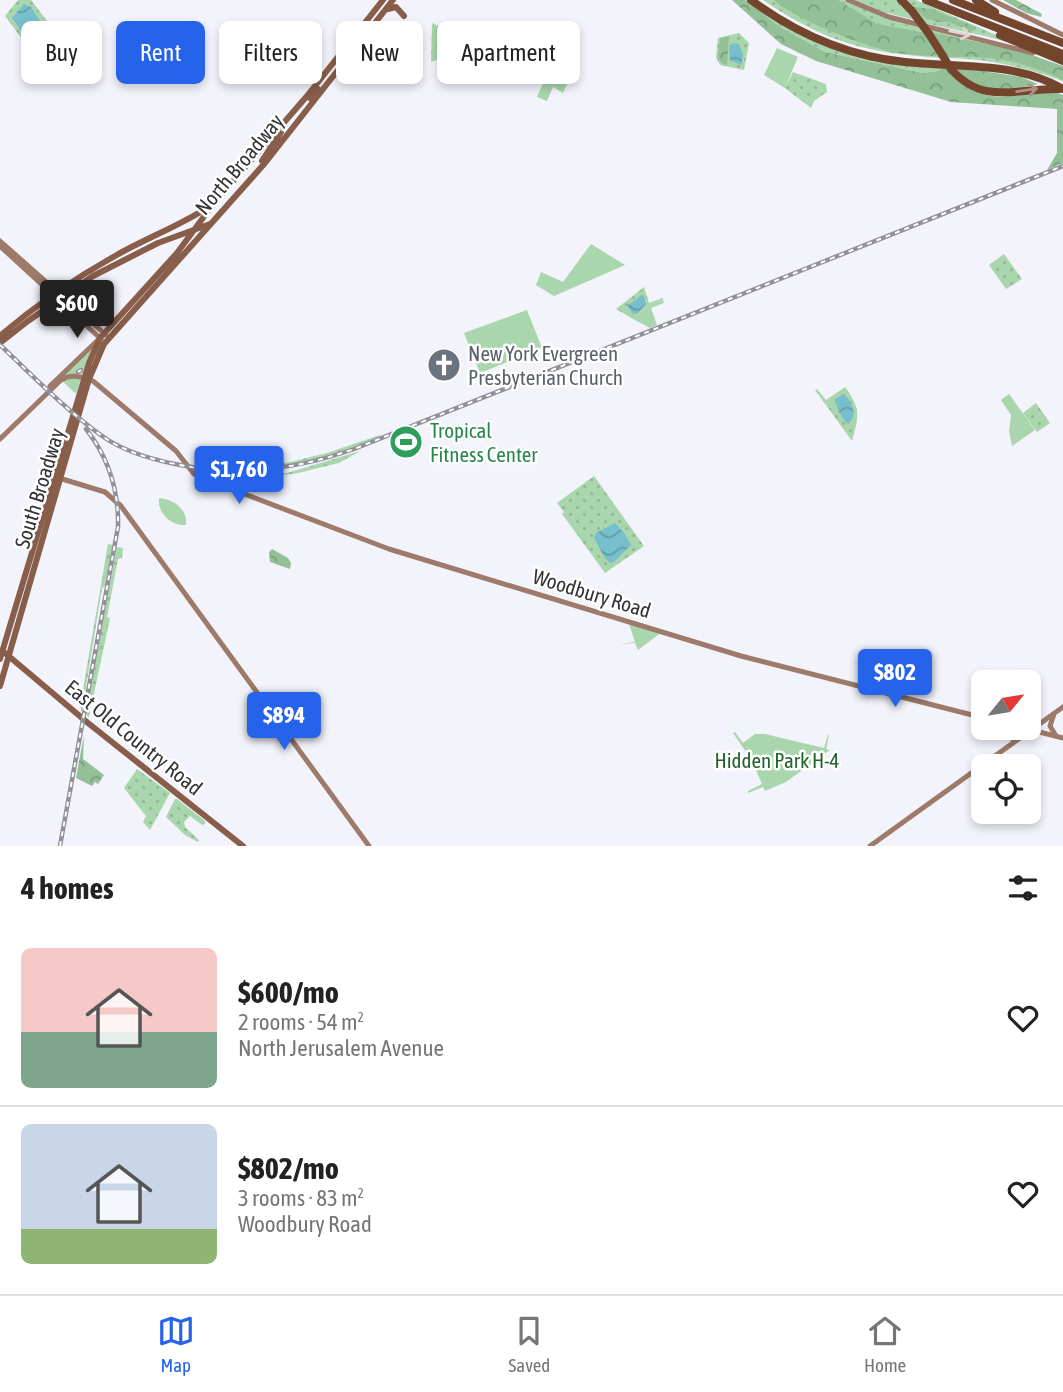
<!DOCTYPE html>
<meta charset="utf-8">
<style>
:root{--surface:#fff;--page:#f6f6f6;--text:#222;--muted:#767676;--line:#e0e0e0;--accent:#2563eb}
body{margin:0;font-family:"Asap Condensed",sans-serif;background:var(--page);color:var(--text);height:100vh;display:flex;flex-direction:column;font-size:26px;white-space:nowrap}
*{box-sizing:border-box;margin:0}
p{font-size:23px;color:var(--muted)}
.icon{flex:none;width:38px;height:38px;fill:none;stroke:currentColor;stroke-width:2;stroke-linecap:round;stroke-linejoin:round}
.map{position:relative;height:846px;overflow:hidden}
.details{display:flex;flex-direction:column;background:var(--surface);flex:1}
.details>*{flex:none}
.top-card{position:absolute;left:21px;top:21px;width:700px;height:63px;display:flex;gap:14px}
.needle{width:46px;rotate:60deg}
.controls{position:absolute;left:971px;top:670px;display:grid;gap:14px}
.controls a{display:grid;place-items:center;width:70px;height:70px;border-radius:10px;background:var(--surface);box-shadow:0 4px 10px #0003;font-size:35px}
.price{position:absolute;translate:-50% -60px;padding:0 16px;border-radius:7px;background:var(--accent);color:#fff;font-size:23px;line-height:46px;filter:drop-shadow(0 2px 4px #0008)}
.price::after{content:'';position:absolute;left:50%;top:42px;width:21px;height:16px;margin-left:-10px;background:inherit;clip-path:polygon(0 0,100% 0,50% 100%)}
.price.selected{background:#222;color:#fff}
ul{padding:0;list-style:none}
li{display:flex;align-items:center;gap:21px;height:175px;padding:0 21px}
li+li{border-top:2px solid var(--line)}
li span{display:grid;place-items:center;flex:none;width:196px;height:140px;border-radius:10px;color:#555}
li>.icon{margin-inline-start:auto}
span .icon{width:84px;height:84px;fill:#fffc;stroke-width:1}
li b{font-size:30px}
h2{display:flex;justify-content:space-between;align-items:center;height:84px;padding:0 21px;font-size:30px}
.chip{padding:0 24px;border-radius:10px;background:var(--surface);box-shadow:0 4px 10px #0003;font-size:24px;line-height:63px}
.chip.selected{background:var(--accent);color:#fff}
.dock{display:flex;justify-content:space-around;align-items:center;height:98px;border-top:2px solid var(--line);background:var(--surface);font-size:19px;color:var(--muted)}
.dock a{display:grid;justify-items:center;gap:4px}
.dock .selected{color:var(--accent)}
.map>svg:first-child{display:block}
.grass{fill:url(#grass-dots)}
.forest{fill:url(#forest-crowns)}
.park{fill:#a9d6ac}
.water{fill:url(#water-waves)}
.lines{fill:none;stroke-linecap:round;stroke-linejoin:round}
.secondary{stroke:#9d7a69;stroke-width:5}
.primary{stroke:#885d49;stroke-width:6}
.motorway{stroke:#74452d;stroke-width:8}
.rail-casing{stroke:#919197;stroke-width:4.5}
.rail{stroke:#fff;stroke-width:2;stroke-dasharray:5;stroke-linecap:butt}
.motorway-bridge{stroke:#74452d;stroke-width:8}
.oneway{stroke:#e2d7d2}
.oneway2{stroke:#ac8f81}
.labels{text-anchor:middle;dominant-baseline:central;stroke-width:5;stroke-linejoin:round;paint-order:stroke}
.street-label{font-size:21px;fill:#343438;stroke:#fff}
.worship-label{font-size:21px;fill:#5b616d;stroke:#fff;text-anchor:start}
.leisure-label{font-size:21px;fill:#27864d;stroke:#fff;text-anchor:start}
.park-label{font-size:21px;fill:#22622e;stroke:#fff}
</style>
<div class="map">
<svg width="1063" height="846" viewBox="0 0 1063 846">
<defs>
<pattern id="grass-dots" width="8" height="8" patternUnits="userSpaceOnUse" patternTransform="scale(1.75)"><rect width="8" height="8" fill="#a9d6ac"/><path d="M2 2h.1M6 6h.1" fill="none" stroke="#92b895" stroke-width="1.8" stroke-linecap="round"/></pattern>
<pattern id="forest-crowns" width="20" height="18" patternUnits="userSpaceOnUse" patternTransform="scale(1.75)"><rect width="20" height="18" fill="#94c098"/><path d="M2 6a3 3 0 1 1 6 0M12 15a3 3 0 1 1 6 0" fill="none" stroke="#7a9d7d"/></pattern>
<pattern id="water-waves" width="16" height="10" patternUnits="userSpaceOnUse" patternTransform="scale(1.75)"><rect width="16" height="10" fill="#77bfcd"/><path d="M0 5q4-4 8 0t8 0" fill="none" stroke="#629ca7"/></pattern>
</defs>
<rect width="100%" height="100%" fill="#f2f3fb"/>
<path class="grass" d="M18,0H31L57,34L37,59L5,16Z
M745,0L832,48L946,66L938,71L923,73L825,52L779,26Z
M763,0H844L888,19L923,27L942,58C866,53 827,43 763,0Z
M854,0H899L919,21L883,12Z
M906,0H916L1024,47L989,37L924,23Z
M432,23L476,43L477,61H475L473,45L431,62Z
M927,28L1063,66V81C1025,67 989,59 948,58Z
M739,33L749,43L744,70L720,65L716,57L718,38Z
M793,72L826,84L827,92L814,101L811,108L785,88Z
M1004,254L1022,279L1006,289L989,265Z
M644,287L649,303L663,298V300L650,305L633,319L616,309Z
M845,387C861,409 859,415 852,441L815,390L817,389L826,400Z
M1036,403L1050,423L1037,432L1023,413Z
M380,435L379,438C349,449 318,460 286,466C261,470 235,468 210,468L216,461C227,466 238,467 250,465L255,458L265,464L273,456L286,463L327,453Z
M360,451L339,463L298,473L270,477H240L234,485L210,474L261,475L287,473Z
M594,476L644,546L605,573L562,514L564,512L557,503Z
M108,544L113,545L105,586L102,588L82,712L80,707Z
M117,547L123,548L122,558L118,559L107,617L110,618L89,717L85,714Z
M137,769L170,793L150,830L143,822L146,816L124,788Z
M175,799H177L205,821V824L202,825L190,816L184,822L185,827L199,840L198,842L185,835L166,817Z"/>
<path class="forest" d="M732,0H745L779,26L825,52L923,73L938,71L946,66C986,110 1002,94 1055,92L1063,95V163L1047,170L1057,153V109L951,102L816,61L781,44Z
M774,0H838L877,24L926,33L941,57C924,55 904,55 887,51C856,42 798,21 774,0Z
M1003,0H1016L1042,14L1041,17L1026,13Z
M914,7L931,9L976,27V30L972,31L948,22H938L925,18Z
M930,32L1020,51L1060,65L1063,66V80C1020,61 994,55 946,57Z
M729,36L727,65L721,63L718,56L720,38Z
M956,67L1021,77L1038,84C1014,91 970,94 956,67Z
M272,549L288,558L291,563L290,569L270,562L269,552Z
M84,735L83,759L104,775L98,784L95,782L92,786L76,778Z"/>
<path class="park" d="M777,48L798,57L785,88L764,75Z
M536,63L570,78L563,93L553,87L547,101L537,97L543,83L528,76Z
M591,244L625,265L554,296L536,285L541,272L563,282Z
M663,300L664,303L651,308L657,325L650,328L633,319L650,305Z
M527,310L542,348L480,373L464,333Z
M96,342L87,360L76,394L59,378Z
M1009,394L1035,430L1012,446L1009,431L1011,415L1001,400Z
M159,498C174,499 188,510 186,525C171,526 157,513 159,498Z
M628,621L662,632L638,650L635,643L619,644L635,642Z
M735,732L743,743L755,734H765L824,748L828,735H829L826,749L830,750L786,782L765,791L763,787L748,793V791L762,784L751,759L733,733Z"/>
<path class="water" d="M24,4L31,7L48,34L47,40L36,51L12,18Z
M438,32L457,41V46L439,54L437,52Z
M733,43L739,44L743,55L741,65L730,60L729,46Z
M643,294L646,304L638,313L633,314L627,306Z
M842,395L847,397C853,406 858,416 848,424C841,418 837,409 835,399Z
M615,523L625,534L631,545L614,562L610,563L605,558L594,538L596,533Z"/>
<g class="lines">
<path class="secondary" d="M848,0L889,17L1033,53
M992,0L1063,35
M0,241L106,335
M0,246L101,339
M50,386L100,338
M0,439L61,380C72,373 81,377 93,381L176,451L194,474L205,479L389,549L741,656L984,718
M59,478L105,492L121,506L369,846
M1054,714L1050,726L1056,736
M1013,728L1014,735L1013,742
M1024,728L1063,738
M870,846L1063,707"/>
<path class="primary" d="M388,9L396,7L404,16
M311,99L318,89
M262,161L281,132
M0,336C36,305 74,279 115,256C146,238 180,226 210,206
M0,343L28,321L93,276L158,243L210,224
M5,653L88,723L243,846
M0,659L89,363L100,338L177,253L214,203L307,96L383,0
M0,686L89,379L104,344L265,163L393,0"/>
<path class="motorway" d="M751,0C797,34 847,56 905,62C958,68 1015,61 1063,89
M901,0L912,11
M926,0L1063,54
M953,0L1063,43
M976,0L995,12
M929,34L943,56
M1000,35L1063,61
M951,69C983,106 1018,88 1059,89"/>
<defs>
<path id="rail" d="M0,345C32,375 69,413 105,438C126,452 150,459 175,464C237,477 295,470 354,449L1063,166
M78,372L81,370
M60,846L118,527C119,490 108,457 86,429"/>
</defs>
<use href="#rail" class="rail-casing"/>
<use href="#rail" class="rail"/>
<path class="motorway-bridge" d="M912,11L929,34
M943,56L951,69"/>
</g>
<defs><path id="oneway-shaft" d="M-6 0H5M1.5-3L5.5 0L1.5 3" fill="none" stroke-width="1.6" stroke-linecap="round" stroke-linejoin="round" transform="scale(1.75)"/></defs>
<use class="oneway" href="#oneway-shaft" transform="translate(960 33) rotate(12)"/>
<use class="oneway2" href="#oneway-shaft" transform="translate(1027 90) rotate(-9)"/>
<defs>
<symbol id="church-disc" viewBox="-11 -11 22 22"><circle r="9.5" fill="#6b7280" stroke="#fff"/><path d="M-1.2-6h2.4v3.5h3.3v2.4h-3.3V6h-2.4V-.1h-3.3v-2.4h3.3Z" fill="#fff"/></symbol>
<symbol id="stadium-disc" viewBox="-11 -11 22 22"><circle r="9.5" fill="#2e9e5b" stroke="#fff"/><path d="M0-5a6.5 5 0 1 0 0 10a6.5 5 0 1 0 0-10ZM-3.5-1.8h7v3.6h-7Z" fill="#fff"/></symbol>
</defs>
<g fill-rule="evenodd">
<use href="#church-disc" x="425" y="346" width="38" height="38"/>
<use href="#stadium-disc" x="387" y="423" width="38" height="38"/>
</g>
<g class="labels">
<g class="street-label">
<text transform="translate(239 164) rotate(-50)">North Broadway</text>
<text transform="translate(39 488) rotate(-73)">South Broadway</text>
<text transform="translate(592 593) rotate(17)">Woodbury Road</text>
<text transform="translate(134 737) rotate(39)">East Old Country Road</text>
</g>
<g class="worship-label">
<text x="468" y="353">New York Evergreen<tspan x="468" dy="24">Presbyterian Church</tspan></text>
</g>
<g class="leisure-label">
<text x="430" y="430">Tropical<tspan x="430" dy="24">Fitness Center</tspan></text>
</g>
<g class="park-label">
<text x="777" y="760">Hidden Park H-4</text>
</g>
</g>
</svg>
<div class="controls">
<a><svg class="needle" viewBox="-14 -14 28 28"><path d="M0-13l5 13h-10z" fill="#e53935"/><path d="M0 13l5-13h-10z" fill="#767676"/></svg></a>
<a><svg class="icon" aria-label="locate" viewBox="0 0 24 24"><circle cx="12" cy="12" r="6"/><path d="M12 2v4M12 18v4M2 12h4M18 12h4"/></svg></a>
</div>
<b class="price selected" style="left:77px;top:340px">$600</b>
<b class="price" style="left:239px;top:506px">$1,760</b>
<b class="price" style="left:895px;top:709px">$802</b>
<b class="price" style="left:284px;top:752px">$894</b>
<div class="top-card">
<a class="chip">Buy</a>
<a class="chip selected">Rent</a>
<a class="chip">Filters</a>
<a class="chip">New</a>
<a class="chip">Apartment</a>
</div>
</div>
<section class="details">
<h2>4 homes<svg class="icon" aria-label="filters" viewBox="0 0 24 24"><path d="M4 7h16M4 17h16"/><circle cx="9" cy="7" r="2"/><circle cx="15" cy="17" r="2"/></svg></h2>
<ul>
<li><span style="background:linear-gradient(#f6c9c9 60%,#7fa58c 0)"><svg class="icon" aria-label="home" viewBox="0 0 24 24"><path d="M3 11l9-7 9 7M6 9v11h12V9"/></svg></span><div><b>$600/mo</b><p>2 rooms · 54 m²</p><p>North Jerusalem Avenue</p></div><svg class="icon" aria-label="heart" viewBox="0 0 24 24"><path d="M12 20l-8-8c-3-5 5-10 8-4 3-6 11-1 8 4z"/></svg></li>
<li><span style="background:linear-gradient(#c9d6e8 75%,#8fb573 0)"><svg class="icon" aria-label="home" viewBox="0 0 24 24"><path d="M3 11l9-7 9 7M6 9v11h12V9"/></svg></span><div><b>$802/mo</b><p>3 rooms · 83 m²</p><p>Woodbury Road</p></div><svg class="icon" aria-label="heart" viewBox="0 0 24 24"><path d="M12 20l-8-8c-3-5 5-10 8-4 3-6 11-1 8 4z"/></svg></li>
</ul>
</section>
<nav class="dock">
<a class="selected"><svg class="icon" aria-label="map" viewBox="0 0 24 24"><path d="M3 6l6-2 6 2 6-2v14l-6 2-6-2-6 2zM9 4v14M15 6v14"/></svg>Map</a>
<a><svg class="icon" aria-label="saved" viewBox="0 0 24 24"><path d="M7 4h10v16l-5-4-5 4z"/></svg>Saved</a>
<a><svg class="icon" aria-label="home" viewBox="0 0 24 24"><path d="M3 11l9-7 9 7M6 9v11h12V9"/></svg>Home</a>
</nav>
